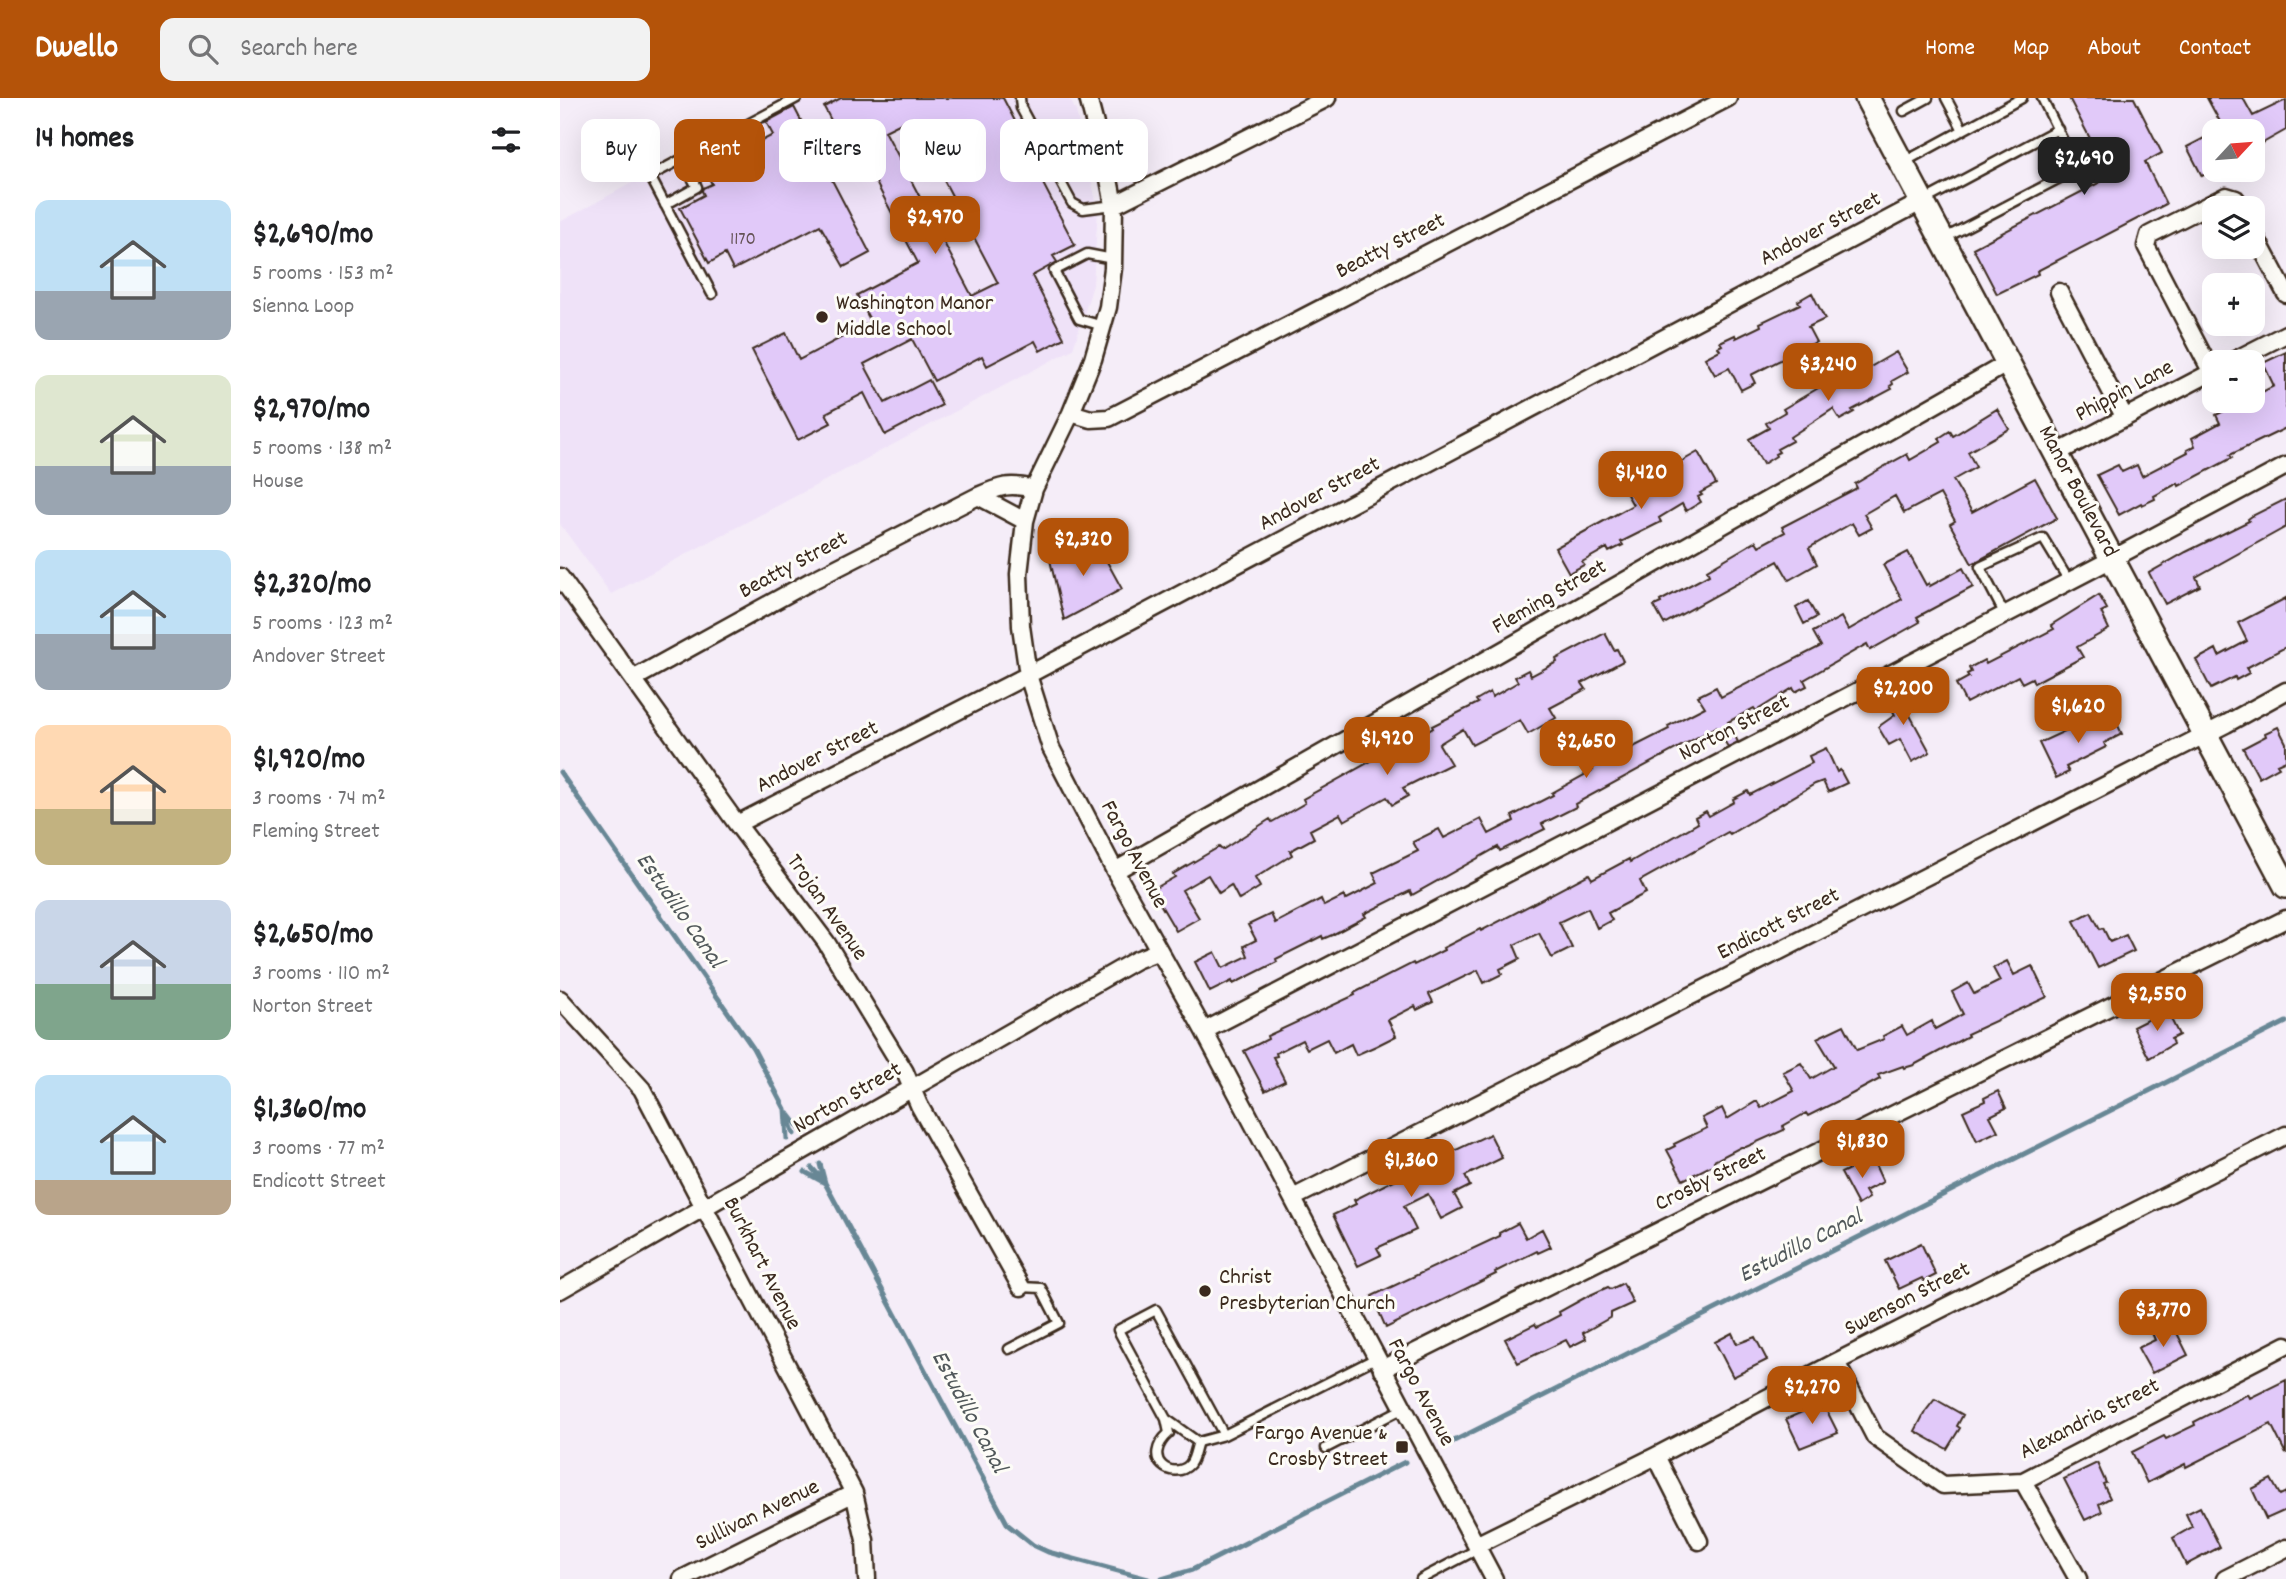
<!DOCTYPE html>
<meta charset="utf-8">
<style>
:root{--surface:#fff;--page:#f2f2f2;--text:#202124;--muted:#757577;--accent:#b45309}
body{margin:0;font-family:Dekko,sans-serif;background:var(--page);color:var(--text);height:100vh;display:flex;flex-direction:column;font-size:26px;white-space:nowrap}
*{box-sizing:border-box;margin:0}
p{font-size:23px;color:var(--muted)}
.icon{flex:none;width:38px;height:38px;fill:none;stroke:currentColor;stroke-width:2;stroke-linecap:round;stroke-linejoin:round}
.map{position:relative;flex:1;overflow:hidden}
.details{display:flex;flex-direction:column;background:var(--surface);width:560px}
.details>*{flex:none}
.hud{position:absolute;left:21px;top:21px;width:665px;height:63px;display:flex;gap:14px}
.needle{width:46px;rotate:64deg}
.controls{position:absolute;left:1642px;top:21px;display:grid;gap:14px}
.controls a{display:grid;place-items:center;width:63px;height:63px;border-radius:14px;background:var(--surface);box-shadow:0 7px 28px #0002;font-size:35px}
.price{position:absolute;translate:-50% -60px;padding:0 16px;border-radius:14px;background:var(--accent);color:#fff;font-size:23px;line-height:46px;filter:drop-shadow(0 2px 4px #0008)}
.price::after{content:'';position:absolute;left:50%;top:42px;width:21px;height:16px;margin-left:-10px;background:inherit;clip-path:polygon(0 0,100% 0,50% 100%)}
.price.selected{background:#222;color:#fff}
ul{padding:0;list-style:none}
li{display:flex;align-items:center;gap:21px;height:175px;padding:0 35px}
li span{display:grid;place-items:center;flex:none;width:196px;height:140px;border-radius:14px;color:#555}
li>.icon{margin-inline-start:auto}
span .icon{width:84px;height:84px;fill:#fffc;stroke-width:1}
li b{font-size:30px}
h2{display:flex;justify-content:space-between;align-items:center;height:84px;padding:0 35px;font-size:30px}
.chip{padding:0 24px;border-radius:14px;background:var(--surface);box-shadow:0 7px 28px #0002;font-size:24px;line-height:63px}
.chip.selected{background:var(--accent);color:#fff}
header{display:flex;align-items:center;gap:42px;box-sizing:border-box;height:98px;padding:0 35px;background:var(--accent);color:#fff}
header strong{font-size:33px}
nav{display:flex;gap:38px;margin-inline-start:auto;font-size:24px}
.search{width:490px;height:63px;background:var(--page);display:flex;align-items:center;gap:18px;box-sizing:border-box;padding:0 24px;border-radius:14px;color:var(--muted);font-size:26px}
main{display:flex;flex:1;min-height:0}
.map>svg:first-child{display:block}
.built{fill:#efe2f8}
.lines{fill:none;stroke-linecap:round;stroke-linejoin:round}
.stream{stroke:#678795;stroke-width:5}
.building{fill:#e1c9f9;stroke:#3b2a1e;stroke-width:2;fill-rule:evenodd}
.lane-casing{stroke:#3b2a1e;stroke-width:13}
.street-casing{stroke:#3b2a1e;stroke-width:21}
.secondary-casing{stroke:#3b2a1e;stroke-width:28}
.lane{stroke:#fdfcf7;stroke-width:8}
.street{stroke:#fdfcf7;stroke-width:16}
.secondary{stroke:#fdfcf7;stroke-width:23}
.poi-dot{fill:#3b2a1e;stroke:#fdfcf7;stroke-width:2.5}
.labels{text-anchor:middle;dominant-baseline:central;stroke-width:6;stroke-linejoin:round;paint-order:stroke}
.number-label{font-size:19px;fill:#645255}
.street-label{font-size:23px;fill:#3b2a1e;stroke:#fdfcf7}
.poi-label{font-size:23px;fill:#3b2a1e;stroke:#fdfcf7;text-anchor:start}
.water-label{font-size:24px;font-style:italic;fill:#51585a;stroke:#fdfcf7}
</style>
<header>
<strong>Dwello</strong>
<div class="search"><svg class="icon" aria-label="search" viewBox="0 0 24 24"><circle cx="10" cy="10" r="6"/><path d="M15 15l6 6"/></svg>Search here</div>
<nav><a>Home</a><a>Map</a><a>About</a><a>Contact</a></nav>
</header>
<main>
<section class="details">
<h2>14 homes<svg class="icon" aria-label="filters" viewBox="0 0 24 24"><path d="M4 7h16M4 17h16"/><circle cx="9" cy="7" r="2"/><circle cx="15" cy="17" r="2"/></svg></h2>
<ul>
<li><span style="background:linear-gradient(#bfe0f5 65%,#9aa5b1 0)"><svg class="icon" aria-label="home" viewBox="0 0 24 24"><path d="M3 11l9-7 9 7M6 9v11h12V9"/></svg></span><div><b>$2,690/mo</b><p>5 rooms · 153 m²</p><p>Sienna Loop</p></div></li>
<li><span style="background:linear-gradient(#dfe7d0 65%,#9aa5b1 0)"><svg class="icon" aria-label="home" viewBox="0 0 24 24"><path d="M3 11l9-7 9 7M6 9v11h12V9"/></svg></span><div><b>$2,970/mo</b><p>5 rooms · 138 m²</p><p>House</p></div></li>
<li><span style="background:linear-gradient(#bfe0f5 60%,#9aa5b1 0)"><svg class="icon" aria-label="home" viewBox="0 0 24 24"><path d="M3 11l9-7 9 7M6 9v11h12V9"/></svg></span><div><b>$2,320/mo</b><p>5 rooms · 123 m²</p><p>Andover Street</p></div></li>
<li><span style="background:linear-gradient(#ffd9b3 60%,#c2b280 0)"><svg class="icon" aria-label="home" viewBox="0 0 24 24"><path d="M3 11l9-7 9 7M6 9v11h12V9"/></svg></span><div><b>$1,920/mo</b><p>3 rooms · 74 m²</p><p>Fleming Street</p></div></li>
<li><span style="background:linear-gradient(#c9d6e8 60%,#7fa58c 0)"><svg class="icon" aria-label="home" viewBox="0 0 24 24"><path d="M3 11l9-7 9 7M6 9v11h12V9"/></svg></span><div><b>$2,650/mo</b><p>3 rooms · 110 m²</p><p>Norton Street</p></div></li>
<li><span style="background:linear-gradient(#bfe0f5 75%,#b9a48a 0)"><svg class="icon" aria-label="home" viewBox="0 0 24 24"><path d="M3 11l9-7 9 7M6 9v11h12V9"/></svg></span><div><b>$1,360/mo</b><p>3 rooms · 77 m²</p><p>Endicott Street</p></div></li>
</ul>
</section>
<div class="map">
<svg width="1726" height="1481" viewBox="0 0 1726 1481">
<rect width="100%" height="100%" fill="#f5edf8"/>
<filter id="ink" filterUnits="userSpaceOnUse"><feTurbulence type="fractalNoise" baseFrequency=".0143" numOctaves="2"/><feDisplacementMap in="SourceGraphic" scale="14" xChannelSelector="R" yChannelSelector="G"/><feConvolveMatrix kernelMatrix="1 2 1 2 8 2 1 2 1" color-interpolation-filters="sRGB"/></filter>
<g filter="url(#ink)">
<path class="built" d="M228,0H509L516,13L538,112L533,187L513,251L51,496L0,426V124Z"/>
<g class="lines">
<path class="stream" d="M0,674L193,950L225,1011L227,1041
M228,1015L241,1032
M227,1017L234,1036
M260,1066L265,1085
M252,1070L263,1082
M245,1074L265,1085L448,1427L473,1447L488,1454L588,1481
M884,1348L1726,924
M602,1481L632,1472L845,1364"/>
</g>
<path class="building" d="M281,0H443L469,50L465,51L515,147L493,158L497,164L472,178L504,240L480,253L475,243L427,268L422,258L374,283L352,241L304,266L325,305L369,282L382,307L325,337L304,295L266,315L271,325L238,342L192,252L226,235L239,262L311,224L297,197L358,165L297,48L287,53L264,9ZM351,20L438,185L412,198L325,33Z
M1509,0H1574L1602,55L1585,64L1606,106L1477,173L1478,176L1437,196L1413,150L1550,79Z
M1647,0H1683L1693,18L1726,2V32L1692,51V33H1665Z
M234,9L310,155L284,169L260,127L173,172L165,156L149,165L120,110L144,97L142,93L143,90L152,86L138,60L173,41L180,54L213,37L206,24Z
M1654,35V71L1642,78L1627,49Z
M1252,195L1265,221L1248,229L1256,244L1191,277L1195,285L1181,292L1169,270L1155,277L1145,260L1160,252L1158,249L1162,247L1160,244L1175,237L1176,240L1201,228L1200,225L1240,206L1238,203Z
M1336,254L1348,274L1332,283L1333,286L1330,288L1332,291L1292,312L1294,314L1280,322L1273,311L1230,339L1232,343L1217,351L1219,354L1215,356L1216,358L1203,366L1189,341L1209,330L1206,325L1225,314L1223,311L1260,289L1255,280L1273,270L1281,286Z
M1726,254V330L1670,357L1672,360L1619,388L1618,385L1594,398L1595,401L1582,407L1581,405L1559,417L1537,377L1558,367L1562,374L1577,367L1582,378L1628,354L1627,352L1635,348L1632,340L1660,325L1656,317L1684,303H1692V299L1714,288L1703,265Z
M1437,311L1449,331L1408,354L1416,369L1393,382L1412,414L1475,380L1497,420L1412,466L1390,426L1395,423L1380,396L1344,415L1335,398L1304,416L1312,430L1299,437L1292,425L1249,450L1257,466L1229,482L1218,463L1104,526L1094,508L1101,505L1100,503L1149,477L1147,472L1196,443L1199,448L1225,434L1222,429L1297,390L1295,386L1325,368L1347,356L1350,362L1381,344L1379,340L1390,333L1393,338Z
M1138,354L1156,386L1140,395L1142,397L1138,399L1141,404L1126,413L1122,406L1099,420L1101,424L1061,444L1063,447L1049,454L1047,450L1022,464L1024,467L1009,475L995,450L1073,407L1065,393L1081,384L1082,386Z
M1726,401V429L1636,479L1640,488L1605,506L1589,475L1626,454L1689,423L1688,421L1692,418Z
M533,438L562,491L504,522L490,462Z
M1348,454L1366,487L1369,485L1370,488L1403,470L1413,489L1357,519L1360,524L1310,552L1307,546L1244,582L1247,588L1235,594L1233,590L1196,613L1194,610L1168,624L1178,644L1168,649L1156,629L1015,706L1016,709L982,726L985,731L940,753L938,749L852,797L850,793L804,816L806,819L772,837L763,841L762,838L716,861L717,864L673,886L672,883L650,894L635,864L655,854L663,870L688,858L684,848L696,842L688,827L711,816L715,825L761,801L764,808L784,798L785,802L818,785L813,775L858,753L853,744L879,731L884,740L921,721L929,736L954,723L952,718L993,697L992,695L1033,672L1032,670L1109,631L1108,628L1145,609L1138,598L1156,589L1161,599L1261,548L1253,534L1281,519L1288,532L1342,501L1323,467Z
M1539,497L1547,511L1541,514L1549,531L1517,549L1523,559L1474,585L1472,580L1462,585L1458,578L1406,605L1396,586L1409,579L1407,576L1411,574L1409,570L1424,562L1426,566L1494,531L1491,527Z
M1726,500V549L1686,570L1689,575L1676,582L1675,579L1651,591L1636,562L1656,551L1659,558L1687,543L1678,525Z
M1248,503L1257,519L1244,526L1236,510Z
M1045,535L1054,552L1057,551L1063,563L1022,585L1026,591L990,610L996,620L968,636L960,622L912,647L903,631L879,646L891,666L843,690L848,698L832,707L827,699L784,723L780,716L750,732L754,740L730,753L732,757L695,780L700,789L679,802L671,787L659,795L648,777L622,792L639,820L616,833L592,792L615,779L613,776L659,749L662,752L710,721L712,724L745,705L743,701L829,653L830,656L873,630L872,628L918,605L916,602L930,594L932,599L958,584L955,579L968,572L971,578L997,564L996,561Z
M1333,586L1370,654L1352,664L1340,641L1329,647L1318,629L1335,617L1323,592Z
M1553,617L1562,636L1544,645L1546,649L1506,669L1509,674L1496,680L1479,645L1509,631L1512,637Z
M1718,629L1726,645V662L1717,666L1719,669L1699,680L1683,650L1706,638L1705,635Z
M1266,650L1277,674L1280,672L1287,685L1268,694L1263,683L1255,686L1170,736L1168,734L1080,783L1086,795L1048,815L1052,822L1037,830L1028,810L999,824L1012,850L992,860L979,835L954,847L960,861L940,871L942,876L924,885L918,872L869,896L873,904L857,912L855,908L828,922L836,938L816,948L796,957L791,946L774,955L767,941L747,951L742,942L716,955L717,958L713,959L725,983L705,993L684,953L708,941L707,938L795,897L794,895L853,865L854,867L884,852L883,850L920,831L921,833L1029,776L1032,781L1069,761L1070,764L1138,725L1135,719L1146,713L1149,718L1174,704L1173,701L1188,693L1190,697L1252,665L1249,658Z
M1531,814L1540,831L1543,830L1550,844L1566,837L1574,853L1538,870L1514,823Z
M1447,863L1454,877L1472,868L1487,899L1407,936L1408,938L1354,967L1344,970L1343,968L1318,977L1320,981L1288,998L1248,1018L1246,1015L1223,1028L1224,1032L1186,1049H1181L1154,1063L1155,1066L1123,1082L1107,1052L1115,1048L1114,1046L1147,1030L1142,1020L1162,1010L1167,1021L1197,1003L1201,1010L1234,993L1223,974L1241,965L1251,981L1274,968L1257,940L1284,927L1297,952L1324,941L1323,938L1342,928L1347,937L1372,923L1375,931L1403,916L1392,894L1408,885L1414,896L1440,883L1433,870Z
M1605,909L1619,937L1611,941L1613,946L1589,960L1573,929L1593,919L1591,916Z
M1438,993L1446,1010L1430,1018L1438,1033L1417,1043L1403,1013L1425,1003L1424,1000Z
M930,1036L942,1060L905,1078L910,1088L894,1096L902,1110L881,1121L868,1096L844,1108L856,1132L817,1150L821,1157L798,1168L773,1117L796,1106L794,1102L844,1077L846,1080L880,1062L879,1059L892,1052V1054Z
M1312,1060L1323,1084L1305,1093L1309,1100L1298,1107L1281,1075Z
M958,1125L966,1140L982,1131L991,1149L978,1155L977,1153L935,1174L936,1176L826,1230L812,1198L940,1138L939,1135Z
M1361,1145L1376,1177L1364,1183L1362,1180L1339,1191L1325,1163Z
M1063,1185L1073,1205L1051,1215V1219L1023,1235L1026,1241L1010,1249L1006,1242L958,1265L945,1241L975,1226L977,1229L1000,1217L999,1214L1028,1198L1048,1189L1051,1191Z
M1612,1225L1628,1257L1592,1275L1578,1250L1595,1242L1592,1235Z
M1172,1235L1177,1246L1195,1239L1207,1262L1173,1279L1155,1244Z
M1726,1282V1356L1711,1326L1626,1369L1625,1366L1587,1385L1572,1354L1604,1338L1606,1341L1635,1327L1634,1324L1688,1296L1690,1300Z
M1375,1301L1403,1317L1397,1328L1400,1330L1387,1351L1355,1333L1365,1314Z
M1263,1305L1278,1335L1240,1350L1226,1321Z
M1537,1365L1546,1385L1543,1386L1550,1400L1539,1406L1542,1414L1525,1422L1504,1381Z
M1711,1381L1720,1397L1726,1394V1412L1706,1421L1692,1391Z
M1640,1409L1660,1449L1626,1467L1613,1440L1632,1429L1626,1416Z"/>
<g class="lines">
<defs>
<path id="lane" d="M460,0L461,10L512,105L523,111L554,107
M1386,0L1403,32
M1344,13L1368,0
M1344,64L1462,0
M1365,102L1498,31
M105,107L137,89L122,61
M1385,140L1517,71L1482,0
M152,196L90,78L237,0
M543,228L519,221L494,173L527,156L553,161
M1445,517L1420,469L1483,440L1509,483
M449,1251L499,1225L481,1190L461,1189
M606,1321L638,1344
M664,1337L596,1212L558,1232L606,1321L609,1335C579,1362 614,1384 630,1366C635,1359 635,1351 638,1344L664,1337L816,1260
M766,1350L842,1311
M861,1481L918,1451"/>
<path id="street" d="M528,0L548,76L554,107L553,170L548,209L533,261L511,315L474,391L465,423L459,476L461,528L468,577L491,650L555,773L644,933L934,1481
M554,107L767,0
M1692,132L1726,196
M1499,194L1565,320
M1671,264L1726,236
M1652,275L1586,148L1589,137L1666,98L1676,101L1681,110
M511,315L531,321L549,320L1168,0
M1497,355L1654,273
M418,398L465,423
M0,479L177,726L266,844L345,974L359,1007L461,1189
M73,581L251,483L418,398C441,388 449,385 474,391
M177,726L468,577L1361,104
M555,773L1448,265
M0,901L82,991L294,1395L305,1442L307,1481
M644,933L1552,461L1726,368
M733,1100L1666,626L1726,593
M0,1192L576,862L599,853
M1276,1264L1315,1339L1383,1387L1463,1383L1726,1247
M822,1271L1726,821
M1096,1358L1139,1443
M1463,1383L1518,1481
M916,1447L1096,1358L1276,1264L1726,1037
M122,1481L294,1395
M1665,1481L1726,1450"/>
<path id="secondary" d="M1307,0L1726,788"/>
</defs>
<use href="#lane" class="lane-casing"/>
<use href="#street" class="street-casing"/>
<use href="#secondary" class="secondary-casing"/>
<use href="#lane" class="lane"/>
<use href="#street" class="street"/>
<use href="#secondary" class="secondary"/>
</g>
</g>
<g class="poi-dot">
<circle cx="262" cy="219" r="7"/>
<circle cx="645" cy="1193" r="7"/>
<rect x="835" y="1342" width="14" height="14" rx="3.5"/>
</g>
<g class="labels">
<g class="number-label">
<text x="183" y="142">1170</text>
</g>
<g class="street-label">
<text transform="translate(1261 132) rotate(-28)">Andover Street</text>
<text transform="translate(831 149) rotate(-27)">Beatty Street</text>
<text transform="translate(1565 294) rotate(-28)">Phippin Lane</text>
<text transform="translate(1517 394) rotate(62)">Manor Boulevard</text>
<text transform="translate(760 397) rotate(-28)">Andover Street</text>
<text transform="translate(234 468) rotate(-28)">Beatty Street</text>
<text transform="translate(990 500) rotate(-30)">Fleming Street</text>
<text transform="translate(1175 631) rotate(-27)">Norton Street</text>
<text transform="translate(258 660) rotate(-27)">Andover Street</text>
<text transform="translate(573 757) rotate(62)">Fargo Avenue</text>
<text transform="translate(266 810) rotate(55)">Trojan Avenue</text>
<text transform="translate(1219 827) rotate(-27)">Endicott Street</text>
<text transform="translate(288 1001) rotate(-30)">Norton Street</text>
<text transform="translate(1151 1082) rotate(-26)">Crosby Street</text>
<text transform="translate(201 1166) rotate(63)">Burkhart Avenue</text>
<text transform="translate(1348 1202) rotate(-27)">Swenson Street</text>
<text transform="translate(860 1295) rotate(62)">Fargo Avenue</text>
<text transform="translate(1530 1322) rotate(-27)">Alexandria Street</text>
<text transform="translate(198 1418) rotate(-26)">Sullivan Avenue</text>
</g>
<g class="poi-label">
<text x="276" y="206">Washington Manor<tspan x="276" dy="26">Middle School</tspan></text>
<text x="659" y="1180">Christ<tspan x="659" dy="26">Presbyterian Church</tspan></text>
<text x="828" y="1336" text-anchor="end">Fargo Avenue &amp;<tspan x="828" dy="26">Crosby Street</tspan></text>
</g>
<g class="water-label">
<text transform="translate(119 813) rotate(55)">Estudillo Canal</text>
<text transform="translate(1241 1149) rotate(-27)">Estudillo Canal</text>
<text transform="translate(408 1314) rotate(62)">Estudillo Canal</text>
</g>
</g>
</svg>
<div class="controls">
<a><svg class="needle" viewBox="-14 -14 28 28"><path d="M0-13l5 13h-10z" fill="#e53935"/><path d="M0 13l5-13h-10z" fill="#757577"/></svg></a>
<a><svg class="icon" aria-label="layers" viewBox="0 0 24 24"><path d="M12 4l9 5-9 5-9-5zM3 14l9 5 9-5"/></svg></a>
<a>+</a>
<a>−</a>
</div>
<b class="price selected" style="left:1524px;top:99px">$2,690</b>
<b class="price" style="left:375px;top:158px">$2,970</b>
<b class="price" style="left:1268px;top:305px">$3,240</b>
<b class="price" style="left:1081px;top:413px">$1,420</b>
<b class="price" style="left:523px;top:480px">$2,320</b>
<b class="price" style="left:1343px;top:629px">$2,200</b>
<b class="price" style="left:1518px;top:647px">$1,620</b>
<b class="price" style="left:827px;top:679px">$1,920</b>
<b class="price" style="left:1026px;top:682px">$2,650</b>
<b class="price" style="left:1597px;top:935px">$2,550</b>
<b class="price" style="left:1302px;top:1082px">$1,830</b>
<b class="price" style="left:851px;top:1101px">$1,360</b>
<b class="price" style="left:1603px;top:1251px">$3,770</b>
<b class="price" style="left:1252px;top:1328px">$2,270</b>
<div class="hud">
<a class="chip">Buy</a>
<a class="chip selected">Rent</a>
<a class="chip">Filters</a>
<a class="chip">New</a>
<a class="chip">Apartment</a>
</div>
</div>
</main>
